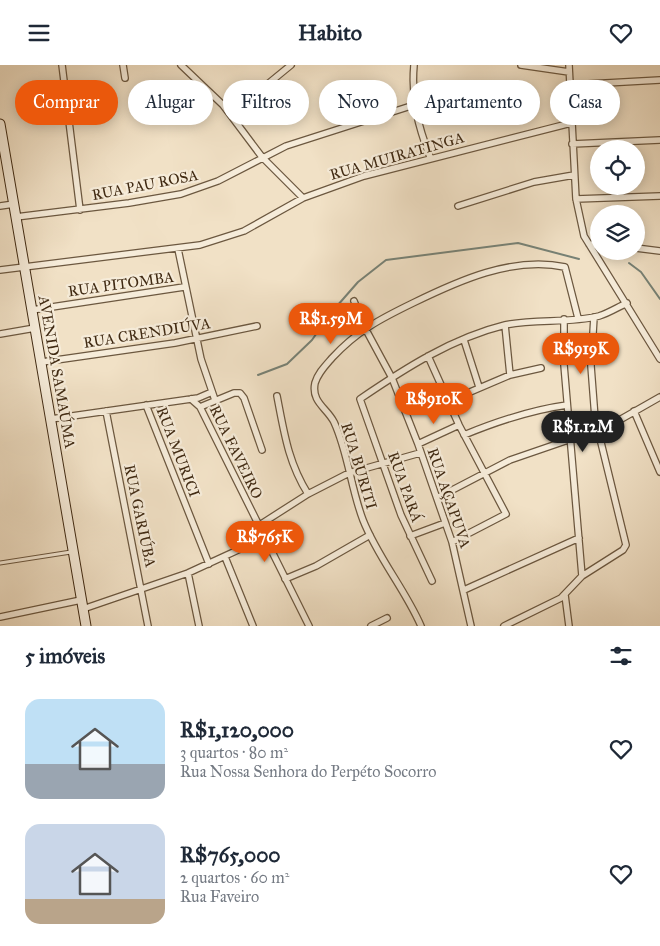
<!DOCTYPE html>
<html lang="pt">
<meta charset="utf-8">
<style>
:root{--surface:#fff;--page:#f2f2f3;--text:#1f2937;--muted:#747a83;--accent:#ea580c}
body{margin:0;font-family:"IM FELL Great Primer",serif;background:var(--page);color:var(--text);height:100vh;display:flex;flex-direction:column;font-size:19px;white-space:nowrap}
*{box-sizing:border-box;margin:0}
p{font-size:16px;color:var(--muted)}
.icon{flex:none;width:28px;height:28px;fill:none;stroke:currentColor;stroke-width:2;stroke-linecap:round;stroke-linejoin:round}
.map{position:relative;height:561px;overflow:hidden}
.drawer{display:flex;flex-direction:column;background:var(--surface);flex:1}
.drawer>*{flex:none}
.top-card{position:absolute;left:15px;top:15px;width:630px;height:45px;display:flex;gap:10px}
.controls{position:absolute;left:590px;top:75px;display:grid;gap:10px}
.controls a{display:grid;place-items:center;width:55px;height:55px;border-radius:50%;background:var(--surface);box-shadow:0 2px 12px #0003;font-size:25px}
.price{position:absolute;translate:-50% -42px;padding:0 11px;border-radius:18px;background:var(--accent);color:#fff;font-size:16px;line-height:32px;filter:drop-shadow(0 1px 2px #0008)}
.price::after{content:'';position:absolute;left:50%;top:30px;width:15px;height:11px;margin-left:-8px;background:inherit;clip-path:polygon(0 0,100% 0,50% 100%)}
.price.active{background:#222;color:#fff}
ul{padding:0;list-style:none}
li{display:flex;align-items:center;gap:15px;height:125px;padding:0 25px}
li span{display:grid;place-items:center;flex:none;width:140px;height:100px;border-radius:15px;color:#555}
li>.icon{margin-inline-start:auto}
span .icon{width:60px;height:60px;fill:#fffc;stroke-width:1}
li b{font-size:21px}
h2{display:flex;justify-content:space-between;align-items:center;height:60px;padding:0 25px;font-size:21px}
.pill{padding:0 18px;border-radius:22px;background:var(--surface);box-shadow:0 2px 12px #0003;font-size:18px;line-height:45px}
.pill.active{background:var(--accent);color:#fff}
header{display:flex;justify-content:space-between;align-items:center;height:65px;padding:0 25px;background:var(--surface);font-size:22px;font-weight:700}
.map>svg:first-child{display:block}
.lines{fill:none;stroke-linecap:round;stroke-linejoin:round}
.stream{stroke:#778276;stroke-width:2}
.lane-casing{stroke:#6c5840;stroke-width:5}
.street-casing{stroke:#6c5840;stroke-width:8}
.secondary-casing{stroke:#402a13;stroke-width:11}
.lane{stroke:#f6ecda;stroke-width:3}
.street{stroke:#f6ecda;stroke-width:5.5}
.secondary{stroke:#f6ecda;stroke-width:9}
.labels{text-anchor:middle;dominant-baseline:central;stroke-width:4.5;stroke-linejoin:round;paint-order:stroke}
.street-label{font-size:15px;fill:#402a13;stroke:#f6ecda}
</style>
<header><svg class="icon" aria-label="menu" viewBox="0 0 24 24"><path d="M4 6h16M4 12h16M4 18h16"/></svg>Habito<svg class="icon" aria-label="heart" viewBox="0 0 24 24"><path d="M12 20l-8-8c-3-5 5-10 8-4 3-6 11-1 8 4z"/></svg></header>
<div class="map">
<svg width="660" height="561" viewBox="0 0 660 561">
<rect width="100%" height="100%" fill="#f1e1c6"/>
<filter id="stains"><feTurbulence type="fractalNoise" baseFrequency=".004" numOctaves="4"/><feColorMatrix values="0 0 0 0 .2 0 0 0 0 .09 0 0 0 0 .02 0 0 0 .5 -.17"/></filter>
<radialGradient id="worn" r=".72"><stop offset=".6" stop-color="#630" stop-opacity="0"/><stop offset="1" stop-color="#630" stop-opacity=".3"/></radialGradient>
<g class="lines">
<path class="stream" d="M629,198L641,207L660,234
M258,310L287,299L312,275L330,249L358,217L386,195L518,178L579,194"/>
<defs>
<path id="lane" d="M0,498L71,487"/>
<path id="street" d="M62,0L80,145
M123,0L125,13
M181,0L223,40L262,92L303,133
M414,0C411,34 418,61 430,92
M521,0L569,7
M569,0L576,134L584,171L660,294
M570,20L660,15
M223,40L269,18L291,0
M572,79L660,75
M576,134L660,131
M0,141L14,139
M458,141L534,117L574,110
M16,152L129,138L181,129L218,116L286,81L414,40
M589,179L599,180
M636,183L660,186
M178,184L201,294L215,335
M0,205L200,180L244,166L303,133L364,111L571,58
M354,236L365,263L392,313L418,379L452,477L471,561
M32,245L184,222
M564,254V300L582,511
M505,260L510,310
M0,269L35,263
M464,275L479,322
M428,291L459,360L506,449L452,477
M42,297L175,278L257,261
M277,331C284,367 288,397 308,429
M191,334L200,342L309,561
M449,336L510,310L541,303
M146,340L209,499
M200,342L234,328H240L244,333L262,385
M106,346L148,561
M634,346L660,407
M51,354L198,333L212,327
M464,370C498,356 531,345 567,340
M418,379L459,360
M437,433L510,395L609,361L660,332
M258,461L308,429L349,408L420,388
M410,471L445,458
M225,492L253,561
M188,508L199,561
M285,514L316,501L370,470
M432,516L401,450L360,334C404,304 452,273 505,260C535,253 569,259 599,251C609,248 618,242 627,238
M464,525L579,473
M565,530L569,561
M83,544L188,508L264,473
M0,552L81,535
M371,561L387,553
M421,561C405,524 378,493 363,455C351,424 348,387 334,357C327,343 311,337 315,318C318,308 325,301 332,293C357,266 380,254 413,238C458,216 512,191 565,202L578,253
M504,561L561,533L582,511L623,485L626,480L595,353L591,301L594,252"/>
<path id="secondary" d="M0,59L86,561"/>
</defs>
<use href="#lane" class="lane-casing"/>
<use href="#street" class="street-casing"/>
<use href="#secondary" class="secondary-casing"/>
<use href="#lane" class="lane"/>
<use href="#street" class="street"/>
<use href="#secondary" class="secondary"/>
</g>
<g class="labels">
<g class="street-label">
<text transform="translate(397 91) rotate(-16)">RUA MUIRATINGA</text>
<text transform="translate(145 120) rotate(-11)">RUA PAU ROSA</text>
<text transform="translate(121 219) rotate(-8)">RUA PITOMBA</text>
<text transform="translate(147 268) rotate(-9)">RUA CRENDIÚVA</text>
<text transform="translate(57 307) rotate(80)">AVENIDA SAMAÚMA</text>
<text transform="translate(178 387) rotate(69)">RUA MURICI</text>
<text transform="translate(236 387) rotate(64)">RUA FAVEIRO</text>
<text transform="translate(359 401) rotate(73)">RUA BURITI</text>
<text transform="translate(405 422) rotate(70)">RUA PARÁ</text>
<text transform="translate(449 433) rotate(71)">RUA AÇAPUVA</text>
<text transform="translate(140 451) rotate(78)">RUA GARIÚBA</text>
</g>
</g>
<rect width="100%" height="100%" filter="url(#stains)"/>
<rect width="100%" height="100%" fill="url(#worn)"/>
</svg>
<div class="controls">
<a><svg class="icon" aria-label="locate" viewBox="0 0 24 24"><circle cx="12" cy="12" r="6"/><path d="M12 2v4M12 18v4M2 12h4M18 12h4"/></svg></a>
<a><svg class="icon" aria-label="layers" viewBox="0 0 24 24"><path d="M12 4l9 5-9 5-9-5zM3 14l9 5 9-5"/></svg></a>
</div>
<b class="price" style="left:331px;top:280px">R$1.59M</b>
<b class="price" style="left:581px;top:310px">R$919K</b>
<b class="price" style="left:434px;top:360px">R$910K</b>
<b class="price active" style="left:583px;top:388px">R$1.12M</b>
<b class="price" style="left:265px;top:498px">R$765K</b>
<div class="top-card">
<a class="pill active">Comprar</a>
<a class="pill">Alugar</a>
<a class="pill">Filtros</a>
<a class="pill">Novo</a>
<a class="pill">Apartamento</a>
<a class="pill">Casa</a>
</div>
</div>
<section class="drawer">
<h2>5 imóveis<svg class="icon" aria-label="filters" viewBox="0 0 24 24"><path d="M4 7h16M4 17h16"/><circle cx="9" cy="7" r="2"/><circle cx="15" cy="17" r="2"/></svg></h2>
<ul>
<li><span style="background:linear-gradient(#bfe0f5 65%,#9aa5b1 0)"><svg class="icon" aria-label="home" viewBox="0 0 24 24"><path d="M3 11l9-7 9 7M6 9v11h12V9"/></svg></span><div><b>R$1,120,000</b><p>3 quartos · 80 m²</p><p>Rua Nossa Senhora do Perpéto Socorro</p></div><svg class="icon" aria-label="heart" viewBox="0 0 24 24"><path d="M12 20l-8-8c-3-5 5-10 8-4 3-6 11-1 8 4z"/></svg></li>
<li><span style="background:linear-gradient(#c9d6e8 75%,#b9a48a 0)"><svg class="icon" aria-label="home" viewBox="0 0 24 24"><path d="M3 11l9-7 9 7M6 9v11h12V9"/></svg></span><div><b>R$765,000</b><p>2 quartos · 60 m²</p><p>Rua Faveiro</p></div><svg class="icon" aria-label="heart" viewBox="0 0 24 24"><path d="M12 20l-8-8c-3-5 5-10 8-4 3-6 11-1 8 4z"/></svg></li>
</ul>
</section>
